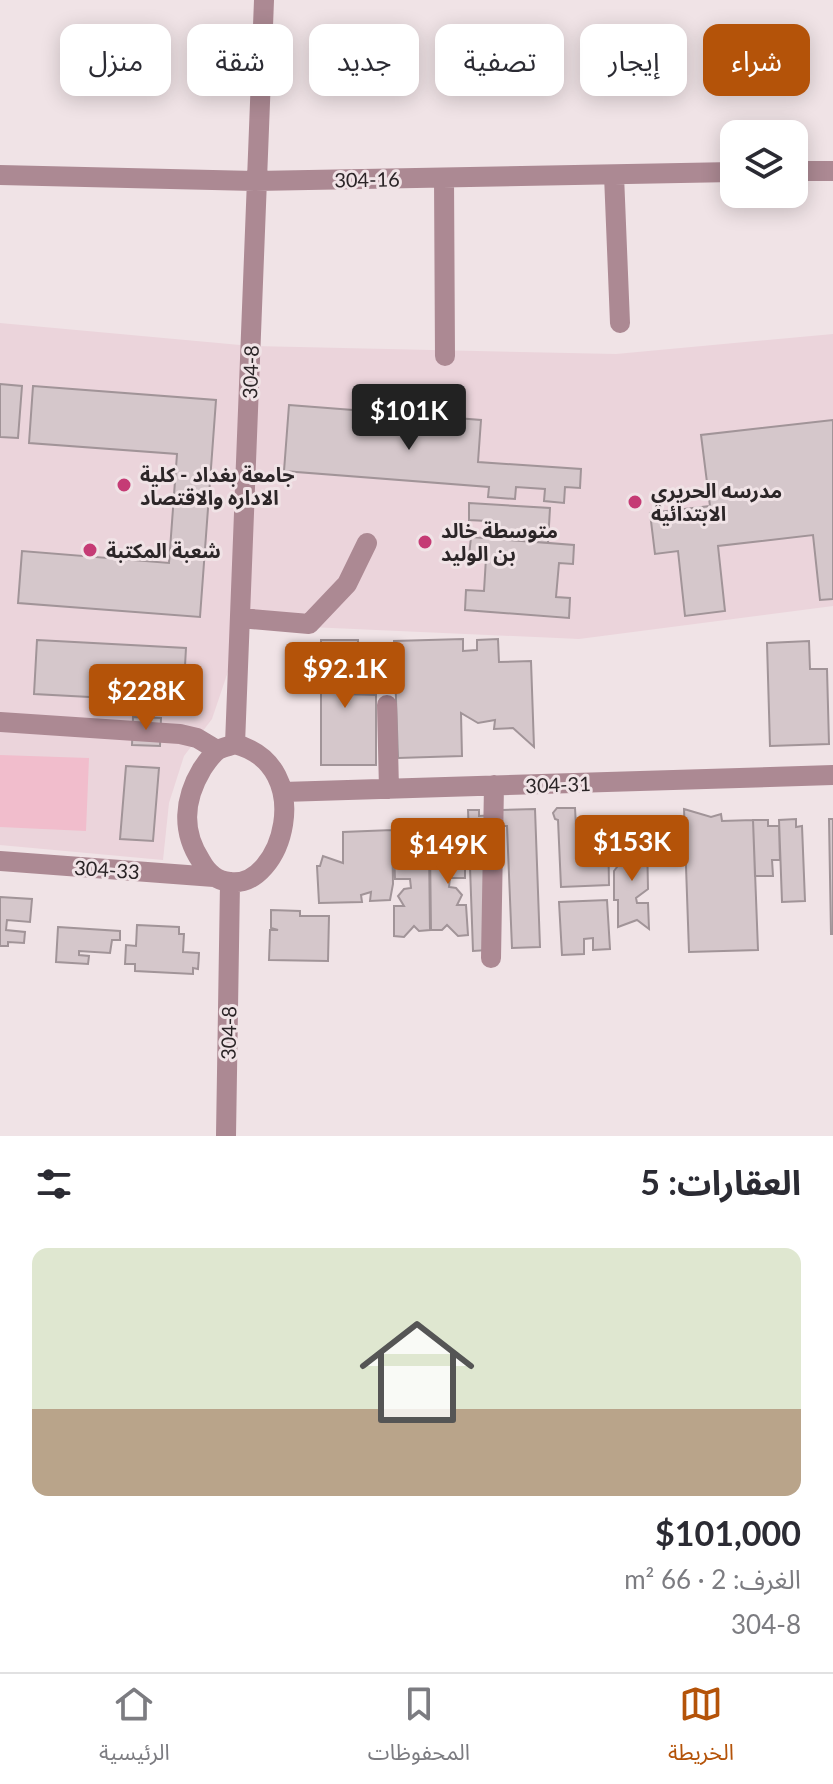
<!DOCTYPE html>
<html lang="ar">
<meta charset="utf-8">
<style>
:root{--surface:#fff;--page:#f7f7f7;--text:#2b2b33;--muted:#7c7c81;--line:#e1e1e2;--accent:#b45309}
body{margin:0;font-family:Lato,"Noto Sans Arabic",sans-serif;background:var(--page);color:var(--text);direction:rtl;height:100vh;display:flex;flex-direction:column;font-size:30px;white-space:nowrap}
*{box-sizing:border-box;margin:0}
p{font-size:26px;color:var(--muted)}
.icon{flex:none;width:44px;height:44px;fill:none;stroke:currentColor;stroke-width:2;stroke-linecap:round;stroke-linejoin:round}
.map{position:relative;height:1136px;overflow:hidden;direction:ltr}
.side{display:flex;flex-direction:column;background:var(--surface);flex:1}
.side>*{flex:none}
.banner{position:absolute;left:24px;top:24px;width:786px;height:72px;direction:rtl;display:flex;gap:16px}
.controls{position:absolute;left:720px;top:120px;display:grid;gap:16px}
.controls a{display:grid;place-items:center;width:88px;height:88px;border-radius:16px;background:var(--surface);box-shadow:0 4px 20px #0003;font-size:40px}
.price{position:absolute;translate:-50% -68px;padding:0 18px;border-radius:8px;background:var(--accent);color:#fff;font-size:26px;line-height:52px;filter:drop-shadow(0 2px 4px #0008)}
.price::after{content:'';position:absolute;left:50%;top:48px;width:24px;height:18px;margin-left:-12px;background:inherit;clip-path:polygon(0 0,100% 0,50% 100%)}
.price.on{background:#222;color:#fff}
ul{padding:0;list-style:none}
li{display:grid;align-content:center;gap:16px;height:424px;padding:0 32px}
li+li{border-top:2px solid var(--line)}
li span{display:grid;place-items:center;height:248px;border-radius:16px;color:#555}
li>.icon{margin-inline-start:auto}
span .icon{width:144px;height:144px;fill:#fffc;stroke-width:1}
li b{font-size:34px}
h2{display:flex;justify-content:space-between;align-items:center;height:96px;padding:0 32px;font-size:34px}
.tag{padding:0 28px;border-radius:16px;background:var(--surface);box-shadow:0 4px 20px #0003;font-size:28px;line-height:72px}
.tag.on{background:var(--accent);color:#fff}
.tabs{display:flex;justify-content:space-around;align-items:center;height:112px;border-top:2px solid var(--line);background:var(--surface);font-size:22px;color:var(--muted)}
.tabs a{display:grid;justify-items:center;gap:4px}
.tabs .on{color:var(--accent)}
.map>svg:first-child{display:block}
.built{fill:#ebd4db}
.green{fill:#f1bdcc}
.building{fill:#d5c7cb;stroke:#a19498;stroke-width:2}
.lines{fill:none;stroke-linecap:round;stroke-linejoin:round}
.minor{stroke:#ac8993;stroke-width:20}
.poi-dot{fill:#c53b75;stroke:#f0e3e6;stroke-width:3}
.labels{text-anchor:middle;dominant-baseline:central;stroke-width:6;stroke-linejoin:round;paint-order:stroke}
.street-label{font-size:20px;fill:#2b2527;stroke:#f0e3e6}
.poi-label{font-size:20px;font-weight:bold;fill:#2b2527;stroke:#f0e3e6;text-anchor:start}
</style>
<div class="map">
<svg width="833" height="1136" viewBox="0 0 833 1136">
<rect width="100%" height="100%" fill="#f0e3e6"/>
<path class="built" d="M0,323L251,346L616,354L833,334V606L579,639L244,624L212,719L184,756L169,803L163,860L0,845Z"/>
<path class="green" d="M0,755L89,758L86,831L0,827Z"/>
<path class="building" d="M0,384L22,386L18,438L0,437Z
M33,386L216,400L200,617L18,603L22,551L169,563L177,454L29,443Z
M289,405L481,420L478,462L581,469L580,488L565,487L564,503L544,501L545,489L516,487L515,499L488,497L489,487L284,471Z
M833,420V599L820,600L813,535L718,546L725,611L685,616L678,551L655,554L650,513L710,506L701,435Z
M469,503L550,508L548,543L486,538L487,521L469,520Z
M471,537L574,545L573,564L559,563L556,597L570,598L569,618L465,610L466,590L484,591L486,558L469,556Z
M463,639V651L477,650V640L498,639L499,662L531,661L534,747L513,728L494,729L495,720L478,723L461,713L462,756L398,758L394,641Z
M37,640L186,648L183,702L34,694Z
M321,640H358V669H344V694L376,695V765H321Z
M809,641L810,669H827L829,744L770,746L767,643Z
M133,717L161,718L160,746L132,745Z
M126,766L159,768L153,841L120,839Z
M557,808H575L576,826L608,825L609,885L561,887L558,820L555,819L553,813Z
M535,809L540,947L512,948L507,826H502V810Z
M684,809L711,817L721,814L722,821L753,820L758,950L689,952Z
M468,810H479V816L495,815L488,950L473,951Z
M796,819V827L802,826L805,901L782,902L779,820Z
M829,819H833V934H831Z
M753,820H768V826H779L780,860H772L773,876H755Z
M465,827V878H450L449,887L456,888L462,895L457,905H466L468,935L458,936L447,925L442,930H431L430,847H440L446,840L453,841Z
M393,828L405,842L412,840L418,848L429,847L430,930L419,931L414,926L404,937L394,936V906H404L398,896L404,889L411,888L410,879H395Z
M392,830L393,884L390,900L370,901L371,892L361,895L362,902L319,903L317,866H320L323,856L343,863V832Z
M647,838L648,889L636,898L637,903H648L649,929L637,920L618,927V900H614V871L626,855L622,850L630,839Z
M0,897L32,899L30,922L7,920L6,930L25,932L24,943L8,942V946H0Z
M607,900L610,949L593,950V938L584,939V954L562,955L559,902Z
M271,910L300,911V916H329L328,961L269,960L270,930H278L271,928Z
M137,925L179,927V934H184L183,952L199,953L198,969L193,968V974L135,971V964H125L126,945L136,946Z
M58,927L120,931V940H112L110,953L79,951V955L89,956L88,964L56,962Z"/>
<g class="lines">
<path class="minor" d="M794,171H833
M0,175L255,181L734,172
M614,175L620,323
M444,178L445,356
M240,618L309,624L347,584L367,543
M387,705L389,789
M0,722L180,734L197,738L217,750
M235,744L264,0
M235,744C318,766 282,889 230,882C217,881 207,872 201,861C181,831 184,799 202,769C206,763 212,754 218,750C223,747 230,746 235,744Z
M283,792L833,775
M0,861L214,877
M491,958L494,785
M226,1136L230,883"/>
</g>
<g class="poi-dot">
<circle cx="124" cy="485" r="8"/>
<circle cx="635" cy="502" r="8"/>
<circle cx="425" cy="542" r="8"/>
<circle cx="90" cy="550" r="8"/>
</g>
<g class="labels">
<g class="street-label">
<text transform="translate(367 179) rotate(-1)">304-16</text>
<text transform="translate(250 372) rotate(-88)">304-8</text>
<text transform="translate(558 784) rotate(-2)">304-31</text>
<text transform="translate(107 869) rotate(4)">304-33</text>
<text transform="translate(228 1033) rotate(-89)">304-8</text>
</g>
<g class="poi-label">
<text x="140" y="474">جامعة بغداد - كلية<tspan x="140" dy="23">الاداره والاقتصاد</tspan></text>
<text x="651" y="490">مدرسه الحريري<tspan x="651" dy="23">الابتدائيه</tspan></text>
<text x="441" y="530">متوسطة خالد<tspan x="441" dy="23">بن الوليد</tspan></text>
<text x="106" y="550">شعبة المكتبة</text>
</g>
</g>
</svg>
<div class="controls">
<a><svg class="icon" aria-label="layers" viewBox="0 0 24 24"><path d="M12 4l9 5-9 5-9-5zM3 14l9 5 9-5"/></svg></a>
</div>
<b class="price on" style="left:409px;top:452px">$101K</b>
<b class="price" style="left:345px;top:710px">$92.1K</b>
<b class="price" style="left:146px;top:732px">$228K</b>
<b class="price" style="left:632px;top:883px">$153K</b>
<b class="price" style="left:448px;top:886px">$149K</b>
<div class="banner">
<a class="tag on">شراء</a>
<a class="tag">إيجار</a>
<a class="tag">تصفية</a>
<a class="tag">جديد</a>
<a class="tag">شقة</a>
<a class="tag">منزل</a>
</div>
</div>
<section class="side">
<h2>العقارات: 5<svg class="icon" aria-label="filters" viewBox="0 0 24 24"><path d="M4 7h16M4 17h16"/><circle cx="9" cy="7" r="2"/><circle cx="15" cy="17" r="2"/></svg></h2>
<ul>
<li><span style="background:linear-gradient(#dfe7d0 65%,#b9a48a 0)"><svg class="icon" aria-label="home" viewBox="0 0 24 24"><path d="M3 11l9-7 9 7M6 9v11h12V9"/></svg></span><div><b>$101,000</b><p>الغرف: 2 · 66 m²</p><p>304-8</p></div></li>
</ul>
</section>
<nav class="tabs">
<a class="on"><svg class="icon" aria-label="map" viewBox="0 0 24 24"><path d="M3 6l6-2 6 2 6-2v14l-6 2-6-2-6 2zM9 4v14M15 6v14"/></svg>الخريطة</a>
<a><svg class="icon" aria-label="saved" viewBox="0 0 24 24"><path d="M7 4h10v16l-5-4-5 4z"/></svg>المحفوظات</a>
<a><svg class="icon" aria-label="home" viewBox="0 0 24 24"><path d="M3 11l9-7 9 7M6 9v11h12V9"/></svg>الرئيسية</a>
</nav>
